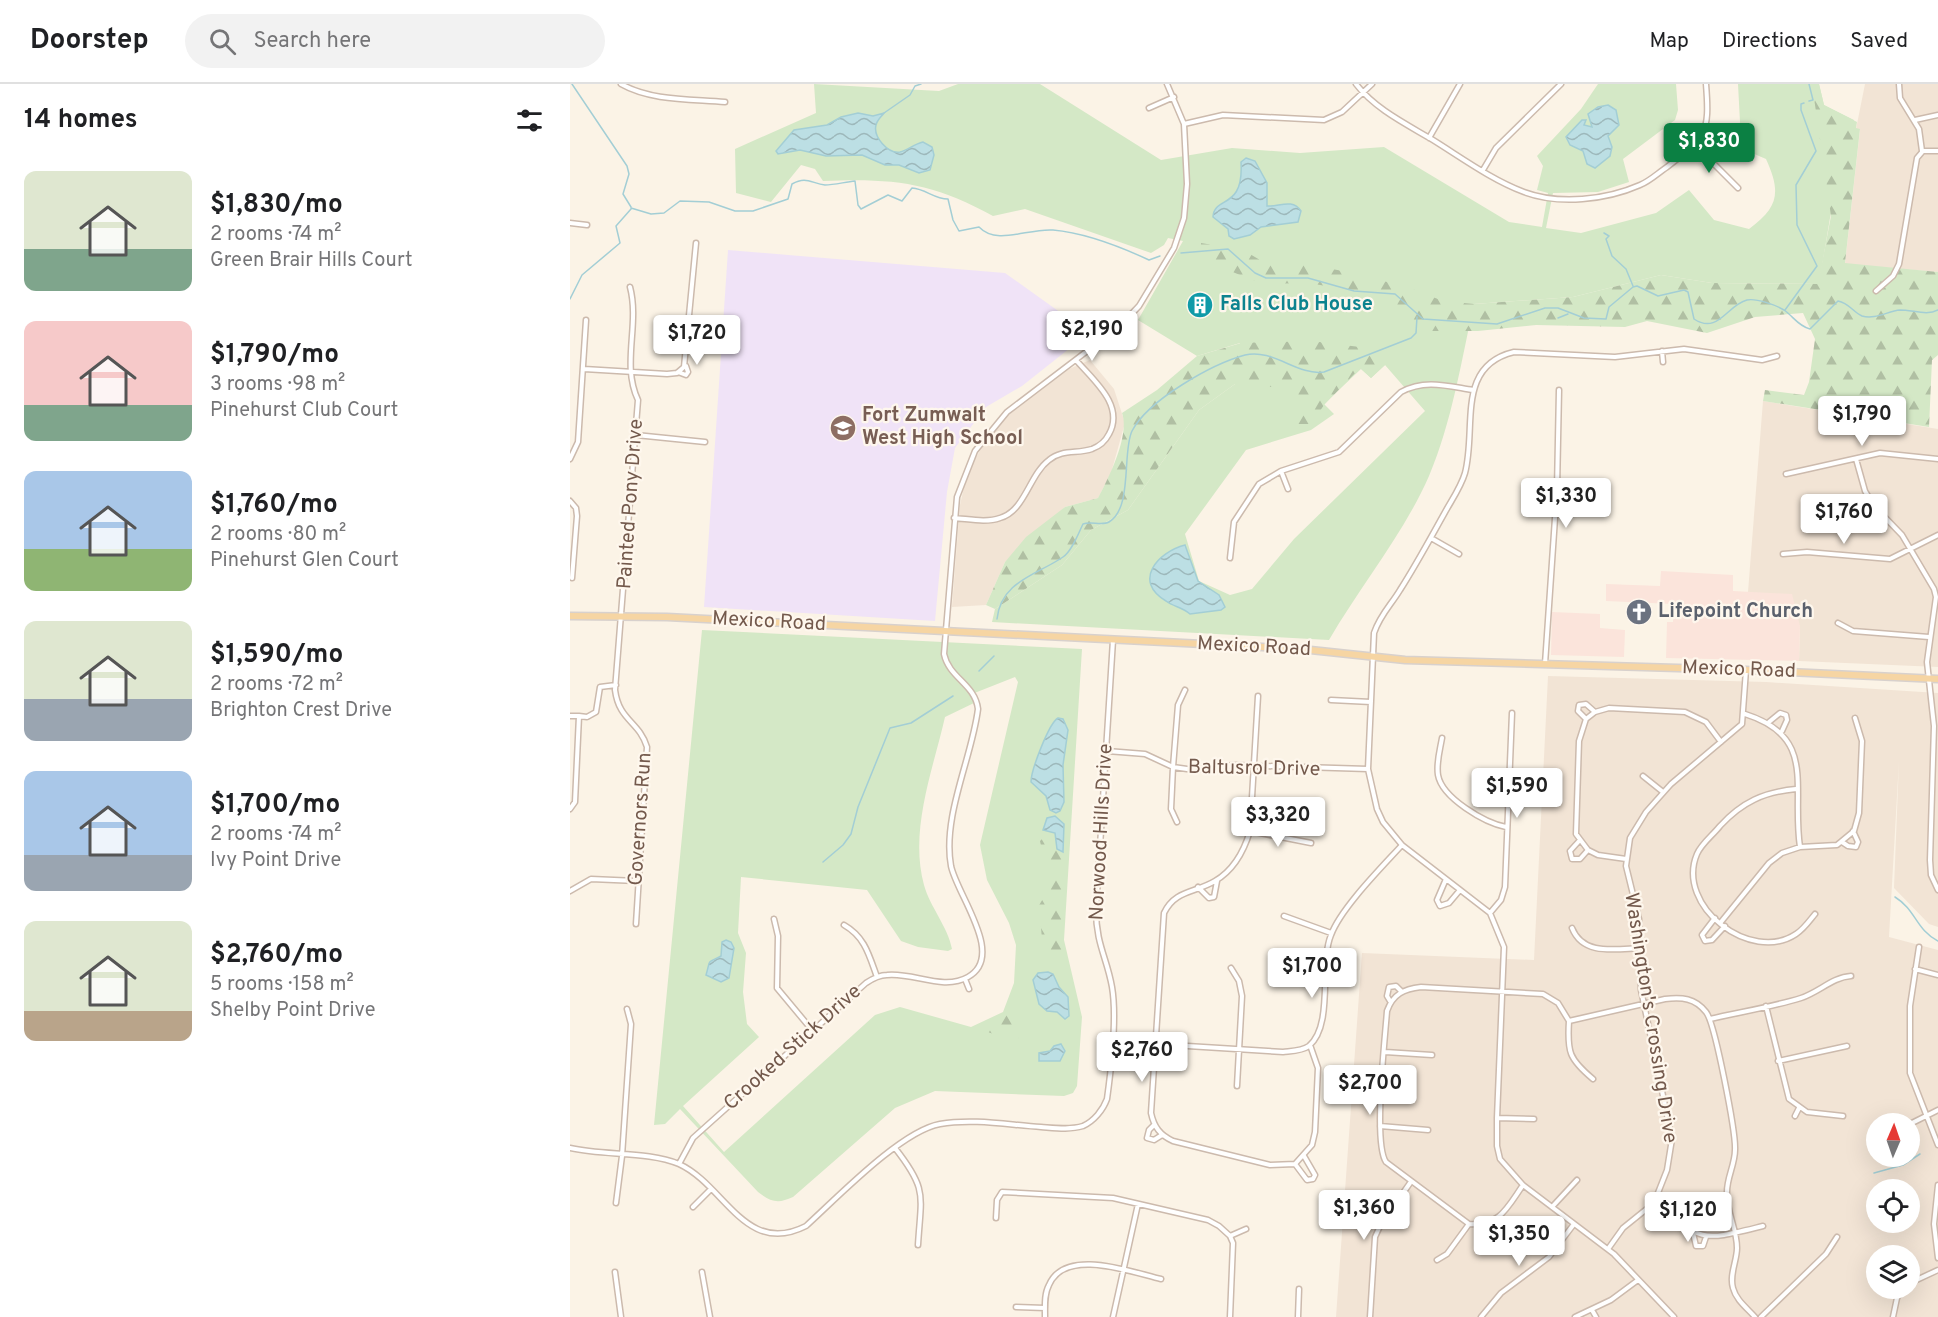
<!DOCTYPE html>
<meta charset="utf-8">
<style>
:root{--surface:#fff;--page:#f2f2f2;--text:#202124;--muted:#757577;--line:#e0e0e0;--accent:#0b8043}
body{margin:0;font-family:Overpass,sans-serif;background:var(--page);color:var(--text);height:100vh;display:flex;flex-direction:column;font-size:22px;white-space:nowrap}
*{box-sizing:border-box;margin:0}
p{font-size:20px;color:var(--muted)}
.icon{flex:none;width:33px;height:33px;fill:none;stroke:currentColor;stroke-width:2;stroke-linecap:round;stroke-linejoin:round}
.map{position:relative;flex:1;overflow:hidden}
.side{display:flex;flex-direction:column;background:var(--surface);width:570px}
.side>*{flex:none}
.needle{width:39px;rotate:2deg}
.fabs{position:absolute;left:1296px;top:1029px;display:grid;gap:12px}
.fabs a{display:grid;place-items:center;width:54px;height:54px;border-radius:50%;background:var(--surface);box-shadow:0 6px 24px #0002;font-size:30px}
.price{position:absolute;translate:-50% -51px;padding:0 14px;border-radius:6px;background:#fff;color:#222;font-size:20px;line-height:39px;filter:drop-shadow(0 2px 3px #0008)}
.price::after{content:'';position:absolute;left:50%;top:36px;width:18px;height:14px;margin-left:-9px;background:inherit;clip-path:polygon(0 0,100% 0,50% 100%)}
.price.selected{background:var(--accent);color:#fff}
ul{padding:0;list-style:none}
li{display:flex;align-items:center;gap:18px;height:150px;padding:0 24px}
li span{display:grid;place-items:center;flex:none;width:168px;height:120px;border-radius:12px;color:#555}
li>.icon{margin-inline-start:auto}
span .icon{width:72px;height:72px;fill:#fffc;stroke-width:1}
li b{font-size:26px}
h2{display:flex;justify-content:space-between;align-items:center;height:72px;padding:0 24px;font-size:26px}
header{display:flex;align-items:center;gap:36px;box-sizing:border-box;height:84px;padding:0 30px;background:var(--surface);border-bottom:2px solid var(--line)}
header strong{font-size:28px}
nav{display:flex;gap:33px;margin-inline-start:auto;font-size:21px}
.search{width:420px;height:54px;background:var(--page);display:flex;align-items:center;gap:15px;box-sizing:border-box;padding:0 21px;border-radius:33px;color:var(--muted);font-size:22px}
main{display:flex;flex:1;min-height:0}
.map>svg:first-child{display:block}
.residential{fill:#f2e4d5;fill-rule:evenodd}
.commercial{fill:#fbe4db}
.education{fill:#f0e3f7}
.green{fill:#d4e8c6;fill-rule:evenodd}
.forest{fill:url(#forest-firs)}
.water{fill:url(#water-waves);stroke:#a3ced5;stroke-width:1.5}
.lines{fill:none;stroke-linecap:round;stroke-linejoin:round}
.stream{stroke:#a3ced5;stroke-width:1.5}
.minor-casing{stroke:#ccbaad;stroke-width:7}
.primary-casing{stroke:#d8d1cd;stroke-width:9}
.minor{stroke:#fff;stroke-width:4}
.primary{stroke:#f6d5a3;stroke-width:6}
.labels{text-anchor:middle;dominant-baseline:central;stroke-width:4.5;stroke-linejoin:round;paint-order:stroke}
.culture-label{font-size:20px;font-weight:bold;fill:#0d838f;stroke:#fef7ed;text-anchor:start}
.education-label{font-size:20px;font-weight:bold;fill:#785e54;stroke:#fef7ed;text-anchor:start}
.street-label{font-size:20px;fill:#73594c;stroke:#fef7ed}
.worship-label{font-size:20px;font-weight:bold;fill:#5b616d;stroke:#fef7ed;text-anchor:start}
</style>
<header>
<strong>Doorstep</strong>
<div class="search"><svg class="icon" aria-label="search" viewBox="0 0 24 24"><circle cx="10" cy="10" r="6"/><path d="M15 15l6 6"/></svg>Search here</div>
<nav><a>Map</a><a>Directions</a><a>Saved</a></nav>
</header>
<main>
<section class="side">
<h2>14 homes<svg class="icon" aria-label="filters" viewBox="0 0 24 24"><path d="M4 7h16M4 17h16"/><circle cx="9" cy="7" r="2"/><circle cx="15" cy="17" r="2"/></svg></h2>
<ul>
<li><span style="background:linear-gradient(#dfe7d0 65%,#7fa58c 0)"><svg class="icon" aria-label="home" viewBox="0 0 24 24"><path d="M3 11l9-7 9 7M6 9v11h12V9"/></svg></span><div><b>$1,830/mo</b><p>2 rooms · 74 m²</p><p>Green Brair Hills Court</p></div></li>
<li><span style="background:linear-gradient(#f6c9c9 70%,#7fa58c 0)"><svg class="icon" aria-label="home" viewBox="0 0 24 24"><path d="M3 11l9-7 9 7M6 9v11h12V9"/></svg></span><div><b>$1,790/mo</b><p>3 rooms · 98 m²</p><p>Pinehurst Club Court</p></div></li>
<li><span style="background:linear-gradient(#a9c7e8 65%,#8fb573 0)"><svg class="icon" aria-label="home" viewBox="0 0 24 24"><path d="M3 11l9-7 9 7M6 9v11h12V9"/></svg></span><div><b>$1,760/mo</b><p>2 rooms · 80 m²</p><p>Pinehurst Glen Court</p></div></li>
<li><span style="background:linear-gradient(#dfe7d0 65%,#9aa5b1 0)"><svg class="icon" aria-label="home" viewBox="0 0 24 24"><path d="M3 11l9-7 9 7M6 9v11h12V9"/></svg></span><div><b>$1,590/mo</b><p>2 rooms · 72 m²</p><p>Brighton Crest Drive</p></div></li>
<li><span style="background:linear-gradient(#a9c7e8 70%,#9aa5b1 0)"><svg class="icon" aria-label="home" viewBox="0 0 24 24"><path d="M3 11l9-7 9 7M6 9v11h12V9"/></svg></span><div><b>$1,700/mo</b><p>2 rooms · 74 m²</p><p>Ivy Point Drive</p></div></li>
<li><span style="background:linear-gradient(#dfe7d0 75%,#b9a48a 0)"><svg class="icon" aria-label="home" viewBox="0 0 24 24"><path d="M3 11l9-7 9 7M6 9v11h12V9"/></svg></span><div><b>$2,760/mo</b><p>5 rooms · 158 m²</p><p>Shelby Point Drive</p></div></li>
</ul>
</section>
<div class="map">
<svg width="1368" height="1233" viewBox="0 0 1368 1233">
<defs>
<pattern id="forest-firs" width="22" height="20" patternUnits="userSpaceOnUse" patternTransform="scale(1.5)"><rect width="22" height="20" fill="#d4e8c6"/><path d="M5 1l3.5 6h-7zM16 11l3.5 6h-7z" fill="#b0bfa3"/></pattern>
<pattern id="water-waves" width="16" height="10" patternUnits="userSpaceOnUse" patternTransform="scale(1.5)"><rect width="16" height="10" fill="#bcdfe4"/><path d="M0 5q4-4 8 0t8 0" fill="none" stroke="#9db8bb"/></pattern>
</defs>
<rect width="100%" height="100%" fill="#fbf3e6"/>
<path class="residential" d="M1295,0H1368V188L1275,180L1290,46L1286,45Z
M520,276L544,305L555,339L541,389L528,414L495,423L435,478L416,521L382,523L390,421L398,386L421,349L446,324L499,285Z
M1193,317L1368,345V583L1229,577L1230,542L1178,508Z
M978,592L1196,598L1368,609V843L1359,840L1324,804L1329,677L1319,853L1368,866V1233H766L792,869L964,876ZM1306,1040H1340V1072H1306ZM1306,1106H1340V1138H1306ZM1306,1172H1340V1204H1306Z"/>
<path class="commercial" d="M1091,487L1163,491V507L1222,510L1230,542L1229,577L1096,574L1097,538H1103V520L1036,517V500L1090,502Z
M982,528L1030,530V544L1055,546L1054,573L981,571Z"/>
<path class="education" d="M158,166L435,189L519,249L452,302L416,323L385,364L377,408L365,537L134,523Z"/>
<path class="green" d="M244,0L369,7L388,0H470L591,76L662,64L730,69L814,63L939,138L972,143L978,109L967,106L973,82L967,72L1011,25L1028,0H1106L1108,26L1105,36L1053,75L1059,98L1028,108L983,109L976,144L1011,149L1086,129L1119,106L1144,136L1179,145C1209,123 1211,108 1196,75L1175,66L1167,59L1170,38L1168,0H1249L1254,21L1284,36L1260,134L1249,200L1142,199L1091,191L1003,213L904,220C891,278 882,338 859,392C833,451 791,501 759,556L422,538L425,525L492,481L521,446L558,426L629,326L665,300L670,259L627,272L568,236L613,157L598,154L594,161L581,169L455,125L423,132C362,98 322,94 253,97L245,85L231,81L201,118L166,109L165,65L246,29ZM815,281L855,327L724,455L682,505L660,511L629,497L615,450L676,366L741,346L764,330L754,320L791,285L801,294Z
M132,546L512,565L494,856L512,933L507,1002L503,1009L494,1012L365,1007L325,1024L223,1113C208,1120 201,1118 188,1108L110,1025L95,1040L84,1041ZM445,593L448,598L410,761L417,796L439,839L446,861L444,899L433,928L401,943L330,923L305,931L154,1068L113,1022L189,953L177,940L173,908L176,869L168,849L171,793L297,806L331,857L348,863L378,867L382,865C378,843 360,823 354,801C339,746 363,686 375,633L404,619L402,610Z"/>
<path class="forest" d="M1242,0H1249L1254,21L1287,38L1286,44L1290,45L1275,179L1368,188V271L1362,276L1359,343L1193,317L1195,306L1234,311L1239,298L1245,255L1233,229L1185,233L1137,249L1077,237L1055,243L966,241L908,247H854L829,240L817,213L739,199L692,200L631,175V159L673,166L690,176H714L778,188L837,203L873,217L904,220L1003,213L1091,191L1142,199L1248,200L1261,132Z
M741,257L798,264L815,281L801,294L790,284L754,321L741,340H723L729,311L684,298L665,300L629,326L558,426L521,446L492,481L425,525L416,521L435,478L456,453L495,423L528,414C539,393 560,351 552,329L587,306L627,272L671,259Z
M477,750H484L487,767L494,775L493,869L487,879L473,868L471,843L465,828L480,803L470,757Z
M444,918L450,934L448,955L441,956L412,946L413,942L428,939Z"/>
<path class="water" d="M1038,21L1046,26L1049,41L1038,52L1042,63L1040,72L1025,84L1017,80L1013,67L1000,61L996,53L1012,36H1016L1014,41L1022,43L1018,30L1028,23Z
M288,29L303,32L314,29C311,33 307,36 306,41C303,53 318,70 330,68C338,66 344,60 353,58L362,63L364,71L360,86L349,89L329,81H315L292,71L256,72L230,66L208,70L206,67L224,46L257,41L271,33Z
M676,74L685,77L697,99V122C709,123 722,114 731,127L728,138L691,143L680,151L664,155L659,152L658,145L643,133C644,111 674,127 671,78Z
M615,461L628,497L649,511L655,523L651,526L620,530C612,523 604,523 596,517C562,497 588,468 615,461Z
M488,634L493,635L498,646L493,681L494,718L490,727L486,729L480,726L476,712L461,698C461,686 479,639 488,634Z
M485,732L494,740L493,768L487,765L485,749L473,746L477,734Z
M156,856L161,858L164,864L159,894L151,898L136,891C141,874 136,880 151,872L152,858Z
M478,888L483,890L489,903L498,913L499,932L495,935L487,928L477,927L469,920L463,896L468,889Z
M491,960L495,967L490,977H469V969L480,967L484,962Z"/>
<g class="lines">
<path class="stream" d="M2,0L57,82L59,90L53,110L61,123
M1239,0L1243,16L1239,17
M314,29L340,11L345,2L351,0
M61,124L81,130L94,129L110,117L139,118L165,127H183L218,115L222,100C236,92 241,99 255,101C264,101 275,98 285,97L288,121L291,125L318,111L332,117L342,104C356,105 364,115 378,115L383,136L389,147L409,143C427,162 458,144 483,146C516,149 549,162 579,176L590,172
M1034,149L1039,152L1036,155L1042,172L1056,185L1063,202
M611,169L658,165L685,189L696,194H738L784,207L825,210L853,235L927,240L975,224H988L1014,234L1036,235L1039,223L1063,203
M1063,203L1067,202L1088,212L1114,206L1118,208L1124,235C1148,251 1157,221 1177,216C1186,214 1206,221 1214,226C1223,232 1228,242 1240,245L1268,217C1279,219 1283,228 1292,232C1305,236 1318,227 1330,226C1343,226 1357,232 1368,226
M0,215L12,191L50,159L46,142L61,125
M1215,226L1247,182L1227,141L1226,101L1246,67L1231,26V20L1234,19
M988,234L998,230
M427,535C431,497 467,491 493,473C502,467 508,450 513,440C521,437 532,442 539,438C563,424 552,367 562,347C578,316 642,280 675,271C703,264 727,292 754,288L841,254L846,249L847,233
M409,587L424,572
M253,778L273,761L281,750L288,723L320,644L341,639L383,612
M1325,813C1346,826 1346,846 1368,857
M1304,1089L1333,1081L1350,1070"/>
<defs>
<path id="minor" d="M51,0C81,17 121,15 155,18
M786,0C805,25 836,40 863,56C892,74 922,96 954,108C989,121 1036,116 1070,101C1080,97 1088,89 1097,83C1136,53 1140,50 1136,0
M1329,0L1330,14L1349,45L1352,67
M579,24L604,13
M1345,36L1368,31
M614,40L653,31L754,36L772,28L802,0
M859,54L890,0
M1125,61L1168,104
M913,86L926,64L991,0
M0,139L17,141
M60,203C70,241 51,280 68,316L45,606C49,637 69,637 77,663L66,840
M1306,207L1323,192L1329,180L1347,74L1353,67H1368
M1092,267L1093,278
M14,285L97,290L107,289L114,283L126,159
M108,288L116,291L118,288L116,282
M66,351L135,358
M0,375L8,358L16,236
M1286,375L1295,407L1304,422L1332,451L1364,505L1366,513L1357,578L1364,642L1360,776L1361,791L1368,806
M711,387L718,405
M1216,390L1310,369L1368,375
M0,417L6,424L7,432L2,494
M384,434C399,435 416,439 430,434C455,427 459,391 479,376C492,365 507,370 522,365C530,362 536,356 539,350C555,321 523,296 506,276
M861,454L889,470
M1213,470L1237,468L1320,475L1368,451
M660,474L664,438L689,400L711,387L769,368L831,308C855,295 877,302 903,306
M1268,539L1283,547L1359,553
M975,580L987,405L989,306
M688,612L680,747C674,767 664,786 645,797C625,809 605,806 594,829L581,1029C584,1043 590,1051 603,1057L700,1081L725,1080L742,1061L745,1048L748,984L740,961
M761,616L801,618
M1175,630C1248,653 1221,703 1230,763
M0,632H9
M1016,635L1008,627L1009,621L1016,620L1025,628
M1199,638L1210,629L1216,631L1217,636L1212,647
M872,654C870,666 866,679 868,691C872,714 915,739 936,743
M537,667L575,670L603,683L624,686L663,681L798,685
M1073,692L1093,708
M1226,705C1194,708 1172,718 1150,742C1143,751 1131,760 1127,770C1105,822 1181,880 1226,850C1234,845 1240,836 1245,830
M0,725L5,718L9,632L17,633L26,628L30,603L46,601
M607,738L601,725L603,683L608,621L615,606
M680,747L741,759
M1010,756L1000,767L1002,775H1010L1018,766
M1272,758L1278,762L1286,763L1288,758L1283,747
M1056,775L1028,771L1018,766L1006,750L1009,657L1016,635L1025,628L1039,624L1115,628L1136,638L1151,658
M876,795L867,816L870,822L879,819L890,806
M628,803L639,814L644,813L647,797
M0,807L21,795L67,797
M920,829L931,816L935,803L942,629
M714,832L761,849
M1145,834L1132,851L1135,857L1142,856L1155,842
M204,835L208,852L207,904L242,946
M1151,838L1199,779L1212,769L1230,763L1267,761L1284,747L1289,729L1292,657L1285,634
M274,841C295,853 299,871 307,893
M1002,844C1013,872 1045,865 1070,864
M1349,863L1340,922V989L1368,1061
M661,884L669,897L672,912L667,1002
M1345,885L1368,891
M395,895L399,905
M820,917L817,912L819,903L826,902L831,907
M1196,922L1219,1015L1237,1028L1273,1032
M1140,935C1170,928 1202,923 1231,914C1249,908 1263,893 1281,892
M999,937C997,968 999,975 1023,995
M585,960L713,968C721,967 732,967 739,962C764,941 749,880 761,851C771,824 812,783 832,761
M815,968L862,971
M1208,977L1277,962
M1225,1032L1229,1024
M927,1034L964,1035
M1340,1040L1368,1026
M584,1041L579,1046L577,1054L584,1056L592,1051
M810,1042L858,1046
M0,1064C34,1072 78,1067 109,1080C155,1101 175,1173 236,1142C267,1114 331,1047 370,1040C403,1034 439,1041 471,1043C485,1044 500,1046 513,1042C524,1037 533,1026 537,1015C541,986 547,932 542,903C537,874 526,860 526,826L543,556
M325,1064C358,1106 351,1111 348,1161
M109,1080L123,1054L296,899C302,895 309,891 317,891C343,888 373,907 398,893C436,872 387,811 381,782C372,732 402,674 408,625C405,600 379,594 374,570L387,413L405,367L437,328L550,242L569,222L604,164L614,134L617,100L614,40L597,0
M725,1080L737,1096L743,1095L745,1091L734,1072
M953,1101C937,1124 930,1142 899,1140L816,1078C803,1059 815,955 817,927C823,910 834,905 851,903L973,910L988,919L999,937L1095,915C1112,913 1125,914 1136,928C1145,939 1166,1049 1165,1066C1165,1081 1156,1095 1157,1110C1157,1129 1167,1145 1167,1164C1167,1177 1159,1191 1163,1204C1166,1216 1177,1224 1185,1233
M1368,1101L1364,1140L1368,1174
M46,1119L52,1072L61,940L57,925
M1084,1119C1133,1159 1132,1157 1193,1142
M123,1123L141,1105
M982,1123L1007,1096
M426,1134L427,1116L432,1108L543,1114L638,1136L649,1142L660,1152L663,1159L660,1233
M1123,1149L1126,1162H1133L1136,1153
M660,1152L676,1145
M1038,1165L1053,1144L1084,1119L1097,1086L1102,1055L1071,906L1069,835L1056,782L1060,754L1076,728L1101,700L1172,640L1176,586
M867,1176L877,1170L899,1140
M45,1188L51,1233
M132,1188L140,1233
M1340,1199L1368,1186
M446,1223L475,1224
M1022,1226L1026,1233
M475,1233C475,1222 474,1210 479,1201C495,1163 561,1188 591,1195
M543,1233L568,1120
M728,1233L729,1205
M800,1233L805,1153L810,1142L840,1099
M911,1233L931,1209L979,1173L1004,1140
M1005,1233L1041,1216L1068,1196
M1104,1233L1044,1170L953,1101L930,1075L927,1062V1034L934,863L920,829L832,761L813,738L807,725L798,685L804,549C810,531 821,521 830,506C846,481 860,455 874,430C881,417 891,403 895,389C907,344 885,282 944,268L1045,273L1114,265L1192,276L1207,272
M1191,1233L1256,1170L1267,1153
M1323,1233L1327,1214L1333,1204"/>
<path id="primary" d="M0,532L97,533L731,565L835,576L1176,586L1368,595"/>
</defs>
<use href="#minor" class="minor-casing"/>
<use href="#primary" class="primary-casing"/>
<use href="#minor" class="minor"/>
<use href="#primary" class="primary"/>
</g>
<defs>
<symbol id="building-disc" viewBox="-11 -11 22 22"><circle r="9.5" fill="#0f9aa8" stroke="#fef7ed"/><path d="M-4-6H4V6H1V3H-1V6H-4ZM-2.5-4.3h1.7v1.8h-1.7ZM.8-4.3h1.7v1.8H.8ZM-2.5-1h1.7V.8h-1.7ZM.8-1h1.7V.8H.8Z" fill="#fff"/></symbol>
<symbol id="school-disc" viewBox="-11 -11 22 22"><circle r="9.5" fill="#8d6e63" stroke="#fef7ed"/><path d="M0-5L7-2L0 1L-7-2ZM-4 1L0 2.5L4 1V4Q0 6-4 4Z" fill="#fff"/></symbol>
<symbol id="church-disc" viewBox="-11 -11 22 22"><circle r="9.5" fill="#6b7280" stroke="#fef7ed"/><path d="M-1.2-6h2.4v3.5h3.3v2.4h-3.3V6h-2.4V-.1h-3.3v-2.4h3.3Z" fill="#fff"/></symbol>
</defs>
<g fill-rule="evenodd">
<use href="#building-disc" x="615" y="206" width="30" height="30"/>
<use href="#school-disc" x="258" y="329" width="30" height="30"/>
<use href="#church-disc" x="1054" y="513" width="30" height="30"/>
</g>
<g class="labels">
<g class="culture-label">
<text x="650" y="221">Falls Club House</text>
</g>
<g class="education-label">
<text x="292" y="332">Fort Zumwalt<tspan x="292" dy="23">West High School</tspan></text>
</g>
<g class="street-label">
<text transform="translate(61 420) rotate(-86)">Painted Pony Drive</text>
<text transform="translate(199 538) rotate(3)">Mexico Road</text>
<text transform="translate(684 563) rotate(3)">Mexico Road</text>
<text transform="translate(1169 586) rotate(2)">Mexico Road</text>
<text transform="translate(684 685) rotate(1)">Baltusrol Drive</text>
<text transform="translate(71 735) rotate(-86)">Governors Run</text>
<text transform="translate(532 748) rotate(-87)">Norwood Hills Drive</text>
<text transform="translate(1080 934) rotate(81)">Washington's Crossing Drive</text>
<text transform="translate(223 964) rotate(-42)">Crooked Stick Drive</text>
</g>
<g class="worship-label">
<text x="1088" y="528">Lifepoint Church</text>
</g>
</g>
</svg>
<div class="fabs">
<a><svg class="needle" viewBox="-14 -14 28 28"><path d="M0-13l5 13h-10z" fill="#e53935"/><path d="M0 13l5-13h-10z" fill="#757577"/></svg></a>
<a><svg class="icon" aria-label="locate" viewBox="0 0 24 24"><circle cx="12" cy="12" r="6"/><path d="M12 2v4M12 18v4M2 12h4M18 12h4"/></svg></a>
<a><svg class="icon" aria-label="layers" viewBox="0 0 24 24"><path d="M12 4l9 5-9 5-9-5zM3 14l9 5 9-5"/></svg></a>
</div>
<b class="price selected" style="left:1139px;top:90px">$1,830</b>
<b class="price" style="left:522px;top:278px">$2,190</b>
<b class="price" style="left:127px;top:282px">$1,720</b>
<b class="price" style="left:1292px;top:363px">$1,790</b>
<b class="price" style="left:996px;top:445px">$1,330</b>
<b class="price" style="left:1274px;top:461px">$1,760</b>
<b class="price" style="left:947px;top:735px">$1,590</b>
<b class="price" style="left:708px;top:764px">$3,320</b>
<b class="price" style="left:742px;top:915px">$1,700</b>
<b class="price" style="left:572px;top:999px">$2,760</b>
<b class="price" style="left:800px;top:1032px">$2,700</b>
<b class="price" style="left:794px;top:1157px">$1,360</b>
<b class="price" style="left:1118px;top:1159px">$1,120</b>
<b class="price" style="left:949px;top:1183px">$1,350</b>
</div>
</main>
